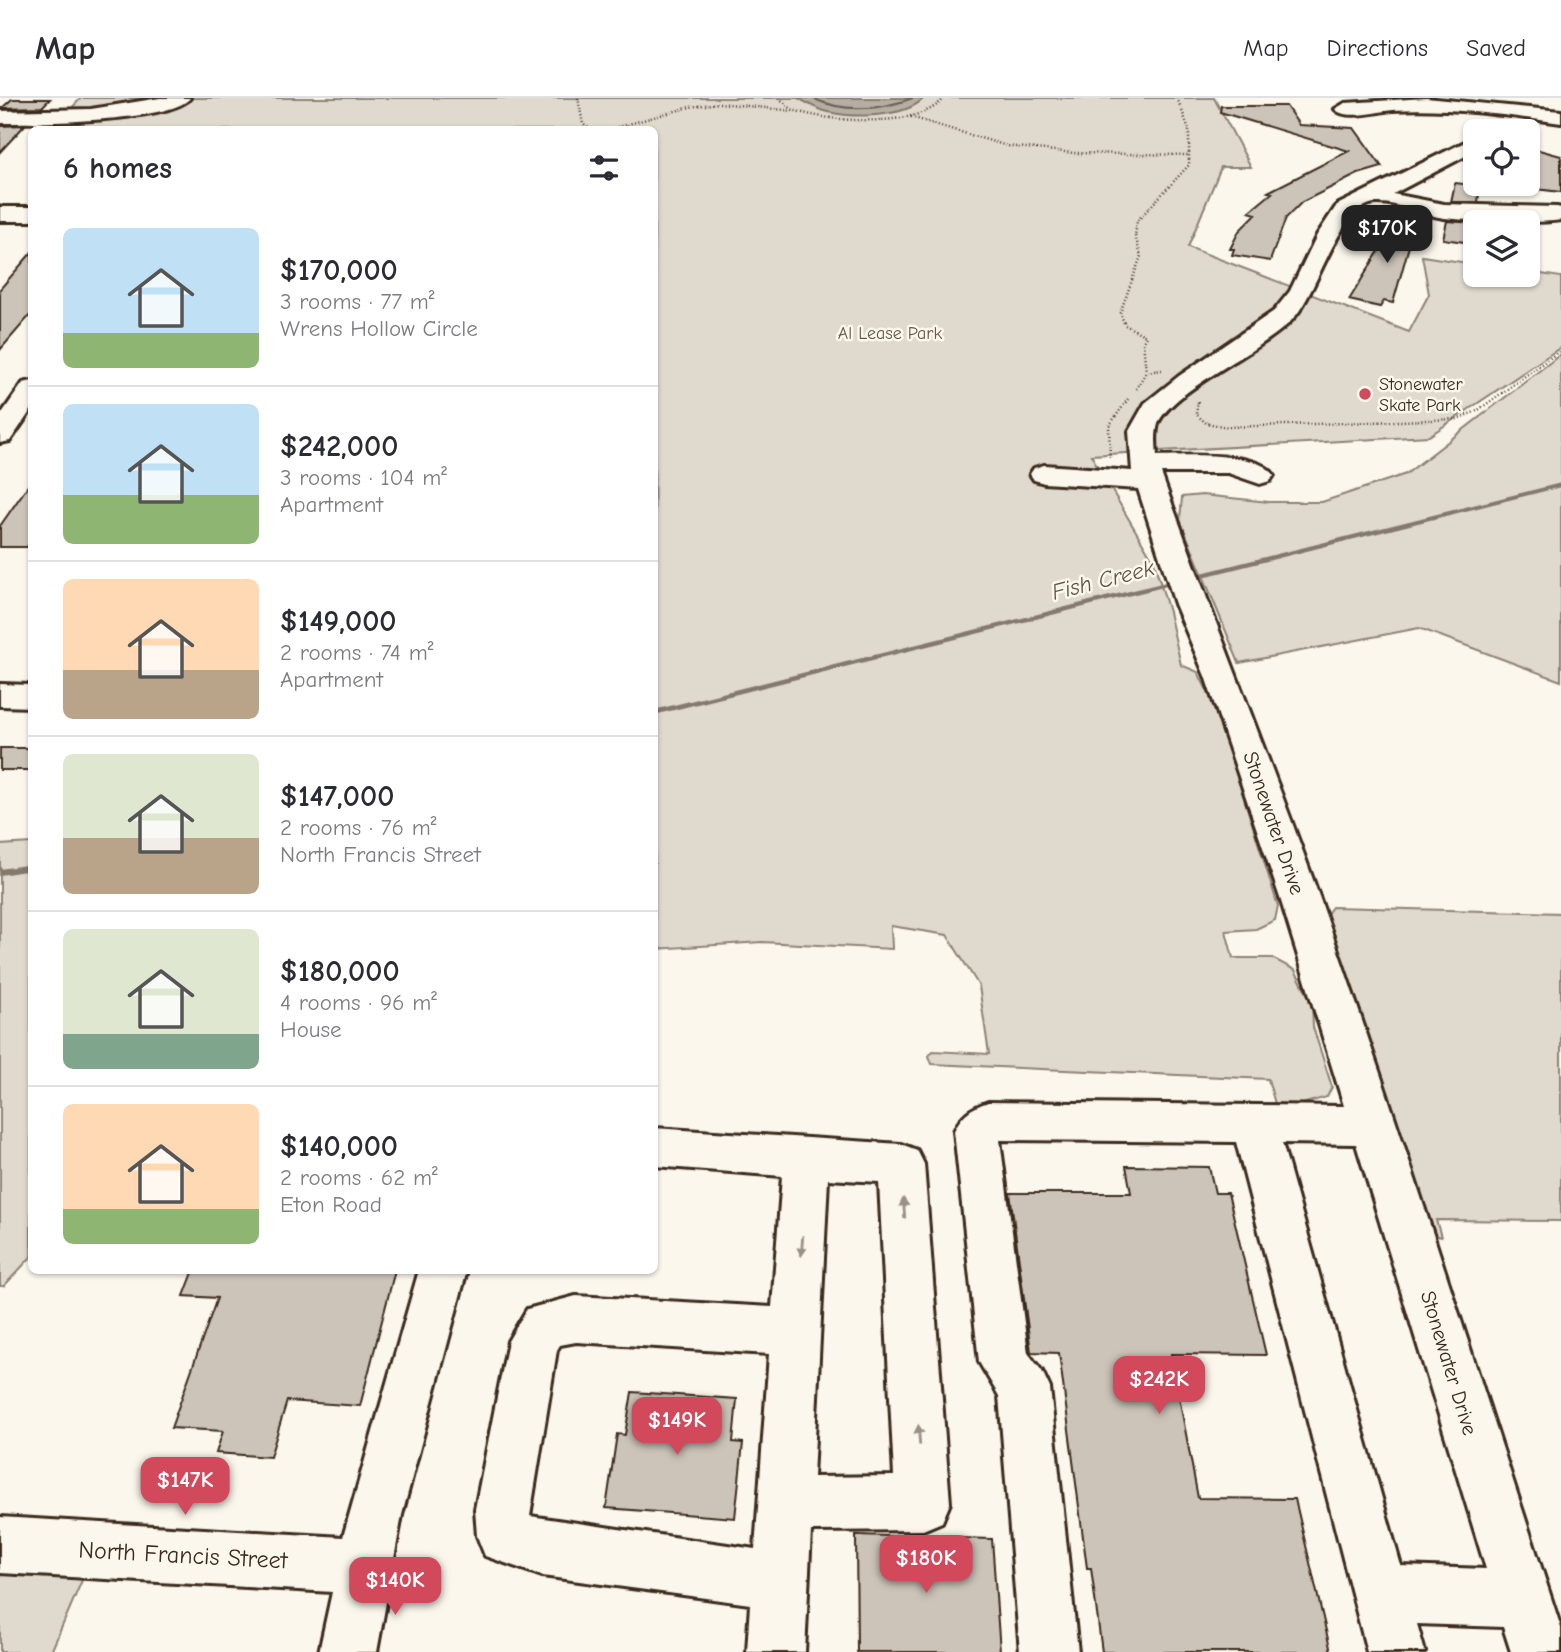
<!DOCTYPE html>
<meta charset="utf-8">
<style>
:root{--surface:#fff;--page:#f7f7f7;--text:#2b2b33;--muted:#7c7c81;--line:#e1e1e2;--accent:#d1495b}
body{margin:0;font-family:"Comic Neue",sans-serif;background:var(--page);color:var(--text);height:100vh;display:flex;flex-direction:column;font-size:26px;white-space:nowrap}
*{box-sizing:border-box;margin:0}
p{font-size:23px;color:var(--muted)}
.icon{flex:none;width:38px;height:38px;fill:none;stroke:currentColor;stroke-width:2;stroke-linecap:round;stroke-linejoin:round}
.map{position:relative;flex:1;overflow:hidden}
.drawer{position:absolute;left:28px;top:28px;width:630px;height:1148px;display:flex;flex-direction:column;background:var(--surface);border-radius:10px;box-shadow:0 2px 5px #0004}
.drawer>*{flex:none}
.buttons{position:absolute;left:1463px;top:21px;display:grid;gap:14px}
.buttons a{display:grid;place-items:center;width:77px;height:77px;border-radius:10px;background:var(--surface);box-shadow:0 2px 5px #0004;font-size:35px}
.price{position:absolute;translate:-50% -60px;padding:0 16px;border-radius:14px;background:var(--accent);color:#fff;font-size:23px;line-height:46px;filter:drop-shadow(0 2px 4px #0008)}
.price::after{content:'';position:absolute;left:50%;top:42px;width:21px;height:16px;margin-left:-10px;background:inherit;clip-path:polygon(0 0,100% 0,50% 100%)}
.price.on{background:#222;color:#fff}
ul{padding:0;list-style:none}
li{display:flex;align-items:center;gap:21px;height:175px;padding:0 35px}
li+li{border-top:2px solid var(--line)}
li span{display:grid;place-items:center;flex:none;width:196px;height:140px;border-radius:10px;color:#555}
li>.icon{margin-inline-start:auto}
span .icon{width:84px;height:84px;fill:#fffc;stroke-width:1}
li b{font-size:30px}
h2{display:flex;justify-content:space-between;align-items:center;height:84px;padding:0 35px;font-size:30px}
header{display:flex;align-items:center;gap:42px;box-sizing:border-box;height:98px;padding:0 35px;background:var(--surface);border-bottom:2px solid var(--line)}
header strong{font-size:33px}
nav{display:flex;gap:38px;margin-inline-start:auto;font-size:24px}
.map>svg:first-child{display:block}
.green{fill:#dfd9ce;stroke:#8d8276;stroke-width:2}
.water{fill:#b6aea2;stroke:#85796d;stroke-width:2}
.lines{fill:none;stroke-linecap:round;stroke-linejoin:round}
.shore{stroke:#6c5f53;stroke-width:2}
.stream{fill:#85796d;fill-rule:evenodd}
.building{fill:#ccc4b9;stroke:#3b2a1e;stroke-width:2}
.minor-casing{stroke:#3b2a1e;stroke-width:6}
.path{stroke:#3b2a1e;stroke-width:2.5;stroke-dasharray:1 2.5;stroke-linecap:butt}
.minor{fill:#fbf7ec;fill-rule:evenodd}
.oneway{fill:#9b9085}
.poi-dot{fill:#d1495b;stroke:#fbf7ec;stroke-width:2.5}
.labels{text-anchor:middle;dominant-baseline:central;stroke-width:5;stroke-linejoin:round;paint-order:stroke}
.far-park-label{font-size:18px;fill:#64564a;stroke:#fbf7ec}
.far-poi-label{font-size:18px;fill:#3b2a1e;stroke:#fbf7ec;text-anchor:start}
.street-label{font-size:21px;fill:#3b2a1e;stroke:#fbf7ec}
.water-label{font-size:23px;font-style:italic;fill:#605246;stroke:#fbf7ec}
.near-street-label{font-size:24px;fill:#3b2a1e;stroke:#fbf7ec}
</style>
<header>
<strong>Map</strong>
<nav><a>Map</a><a>Directions</a><a>Saved</a></nav>
</header>
<div class="map">
<svg width="1561" height="1554" viewBox="0 0 1561 1554">
<rect width="100%" height="100%" fill="#fbf7ec"/>
<filter id="ink" filterUnits="userSpaceOnUse"><feTurbulence type="fractalNoise" baseFrequency=".0143" numOctaves="2"/><feDisplacementMap in="SourceGraphic" scale="14" xChannelSelector="R" yChannelSelector="G"/><feConvolveMatrix kernelMatrix="1 2 1 2 8 2 1 2 1" color-interpolation-filters="sRGB"/></filter>
<g filter="url(#ink)">
<path class="green" d="M81,0H1214L1251,69H1221L1188,149L1409,234L1429,196L1422,158L1475,166V177H1528V174L1561,179V249L1429,338L1091,357L1154,464L1169,514L1181,567L1198,574L1216,611L1278,808L1275,822L1256,831L1226,833L1233,860H1272L1295,872L1312,905L1313,929L1332,989L1327,999L1291,1009L1275,1006L1268,981L932,966L929,958L933,953L989,956L979,888L947,837L891,828L892,851L762,844L655,851L654,32H51Z
M1561,256V583L1419,530L1239,565L1180,422L1182,399L1202,397L1269,404H1322L1406,376Z
M31,745V1159L4,1188H0V747Z
M1332,809L1561,815V1123L1436,1122L1441,1139L1423,1135L1321,824Z
M0,1470L86,1473L51,1554H0Z"/>
<path class="water" d="M798,0H924C905,20 853,20 828,14C817,12 808,5 798,0Z"/>
<g class="lines">
<path class="shore" d="M812,0C844,15 880,12 913,0"/>
<path class="stream" d="M1561,385V389L654,617V612Z
M32,766V772L0,777V771Z"/>
</g>
<path class="building" d="M12,1H50L42,9L2,10Z
M1221,8H1286L1299,27L1354,30L1382,69L1358,76L1302,104L1286,120L1270,163L1232,157L1234,151H1230L1239,133L1256,116L1249,114L1272,95L1268,94L1349,53L1220,14Z
M25,27L0,54V28Z
M1528,49L1561,58V94L1528,90Z
M1455,85L1480,88L1478,104H1451Z
M1404,112L1418,116L1393,205L1384,203L1380,209L1349,202Z
M1447,123L1475,125L1472,145L1443,141Z
M32,154V215L0,252V191Z
M32,382V441L27,449H0V428Z
M0,650H32V672H0Z
M1126,1068L1209,1069L1215,1095H1228L1266,1257L1171,1256L1198,1400L1295,1401L1331,1554H1102L1091,1470H1087L1059,1255L1031,1254L1010,1095H1131Z
M194,1172H395L360,1308L287,1303L270,1359L216,1355L223,1333L171,1330L217,1200L184,1198Z
M632,1294L737,1301L733,1344L743,1345L735,1420L606,1410L617,1336L625,1337Z
M856,1437L992,1441L1000,1554H857Z"/>
<g class="lines">
<defs>
<path id="minor" d="M160,0H190C171,24 33,25 0,25V13L91,11Z
M1426,0L1561,13V25C1505,17 1449,9 1393,12C1379,13 1345,23 1335,11L1345,5Z
M1475,39V53L1393,96L1444,106L1557,109L1561,110V122C1537,126 1470,123 1444,120C1422,117 1398,104 1376,105C1338,107 1318,196 1292,222C1263,253 1171,292 1158,326C1155,336 1156,347 1157,358C1185,358 1257,352 1274,377L1270,383L1260,386L1228,375H1161C1211,517 1269,658 1320,801C1405,1042 1481,1287 1561,1530V1554H1511L1503,1529L1417,1526L1425,1554H1367L1236,1044L1000,1042L1028,1255L1042,1273L1050,1290L1078,1554H1020L999,1298L979,1264L954,1033C962,1016 971,1010 988,1004L1344,1008L1281,803L1205,578L1175,506L1138,391L1044,385L1034,382L1030,376L1034,370L1044,367L1132,373L1129,333L1145,305L1179,278L1274,213L1290,193L1317,137L1337,107ZM1282,1045L1356,1046L1486,1471L1401,1468Z
M0,109H32V123H0Z
M32,283V311L10,343L0,345V318L23,285Z
M0,586L32,587V609L0,608Z
M654,1030L901,1046L917,1052L924,1066L950,1405L942,1424L923,1432L811,1433L805,1554H747L750,1506L542,1478L485,1458L477,1438L475,1411L508,1243L527,1211L576,1198L772,1209L782,1078L654,1068ZM828,1081L879,1084L894,1378L813,1379ZM576,1244L769,1256L755,1451L530,1418L557,1252L560,1247Z
M419,1172H467L402,1417L377,1554H319L332,1494L0,1475V1419L343,1439Z"/>
</defs>
<use href="#minor" class="minor-casing"/>
<path class="path" d="M578,0L583,26L591,32
M779,0C784,4 790,11 796,13C831,24 921,31 944,0
M911,19L1007,48L1074,55L1189,57
M607,32L690,9L719,5L794,13
M1146,274L1143,244L1146,238L1125,227L1120,215L1141,158L1135,138L1137,123L1189,67V31L1177,0
M1136,291L1146,274L1162,272
M1198,304L1196,316L1206,325L1228,329L1457,321L1477,313L1561,252
M1110,359L1109,328L1128,301"/>
<use href="#minor" class="minor"/>
</g>
<defs><path id="oneway-solid" d="M-6-.8H1V-3.2L6.5 0L1 3.2V.8H-6Z" transform="scale(1.75)"/></defs>
<g class="oneway">
<use href="#oneway-solid" transform="translate(904 1110) rotate(-94)"/>
<use href="#oneway-solid" transform="translate(802 1148) rotate(94)"/>
<use href="#oneway-solid" transform="translate(919 1337) rotate(-94)"/>
</g>
</g>
<circle class="poi-dot" cx="1365" cy="296" r="7"/>
<g class="labels">
<g class="far-park-label">
<text x="890" y="235">Al Lease Park</text>
</g>
<g class="far-poi-label">
<text x="1379" y="286">Stonewater<tspan x="1379" dy="21">Skate Park</tspan></text>
</g>
<g class="street-label">
<text transform="translate(1274 725) rotate(71)">Stonewater Drive</text>
<text transform="translate(1449 1265) rotate(73)">Stonewater Drive</text>
</g>
<g class="water-label">
<text transform="translate(1103 482) rotate(-14)">Fish Creek</text>
</g>
<g class="near-street-label">
<text transform="translate(183 1457) rotate(3)">North Francis Street</text>
</g>
</g>
</svg>
<div class="buttons">
<a><svg class="icon" aria-label="locate" viewBox="0 0 24 24"><circle cx="12" cy="12" r="6"/><path d="M12 2v4M12 18v4M2 12h4M18 12h4"/></svg></a>
<a><svg class="icon" aria-label="layers" viewBox="0 0 24 24"><path d="M12 4l9 5-9 5-9-5zM3 14l9 5 9-5"/></svg></a>
</div>
<b class="price on" style="left:1387px;top:167px">$170K</b>
<b class="price" style="left:1159px;top:1318px">$242K</b>
<b class="price" style="left:677px;top:1359px">$149K</b>
<b class="price" style="left:185px;top:1419px">$147K</b>
<b class="price" style="left:926px;top:1497px">$180K</b>
<b class="price" style="left:395px;top:1519px">$140K</b>
<section class="drawer">
<h2>6 homes<svg class="icon" aria-label="filters" viewBox="0 0 24 24"><path d="M4 7h16M4 17h16"/><circle cx="9" cy="7" r="2"/><circle cx="15" cy="17" r="2"/></svg></h2>
<ul>
<li><span style="background:linear-gradient(#bfe0f5 75%,#8fb573 0)"><svg class="icon" aria-label="home" viewBox="0 0 24 24"><path d="M3 11l9-7 9 7M6 9v11h12V9"/></svg></span><div><b>$170,000</b><p>3 rooms · 77 m²</p><p>Wrens Hollow Circle</p></div></li>
<li><span style="background:linear-gradient(#bfe0f5 65%,#8fb573 0)"><svg class="icon" aria-label="home" viewBox="0 0 24 24"><path d="M3 11l9-7 9 7M6 9v11h12V9"/></svg></span><div><b>$242,000</b><p>3 rooms · 104 m²</p><p>Apartment</p></div></li>
<li><span style="background:linear-gradient(#ffd9b3 65%,#b9a48a 0)"><svg class="icon" aria-label="home" viewBox="0 0 24 24"><path d="M3 11l9-7 9 7M6 9v11h12V9"/></svg></span><div><b>$149,000</b><p>2 rooms · 74 m²</p><p>Apartment</p></div></li>
<li><span style="background:linear-gradient(#dfe7d0 60%,#b9a48a 0)"><svg class="icon" aria-label="home" viewBox="0 0 24 24"><path d="M3 11l9-7 9 7M6 9v11h12V9"/></svg></span><div><b>$147,000</b><p>2 rooms · 76 m²</p><p>North Francis Street</p></div></li>
<li><span style="background:linear-gradient(#dfe7d0 75%,#7fa58c 0)"><svg class="icon" aria-label="home" viewBox="0 0 24 24"><path d="M3 11l9-7 9 7M6 9v11h12V9"/></svg></span><div><b>$180,000</b><p>4 rooms · 96 m²</p><p>House</p></div></li>
<li><span style="background:linear-gradient(#ffd9b3 75%,#8fb573 0)"><svg class="icon" aria-label="home" viewBox="0 0 24 24"><path d="M3 11l9-7 9 7M6 9v11h12V9"/></svg></span><div><b>$140,000</b><p>2 rooms · 62 m²</p><p>Eton Road</p></div></li>
</ul>
</section>
</div>
